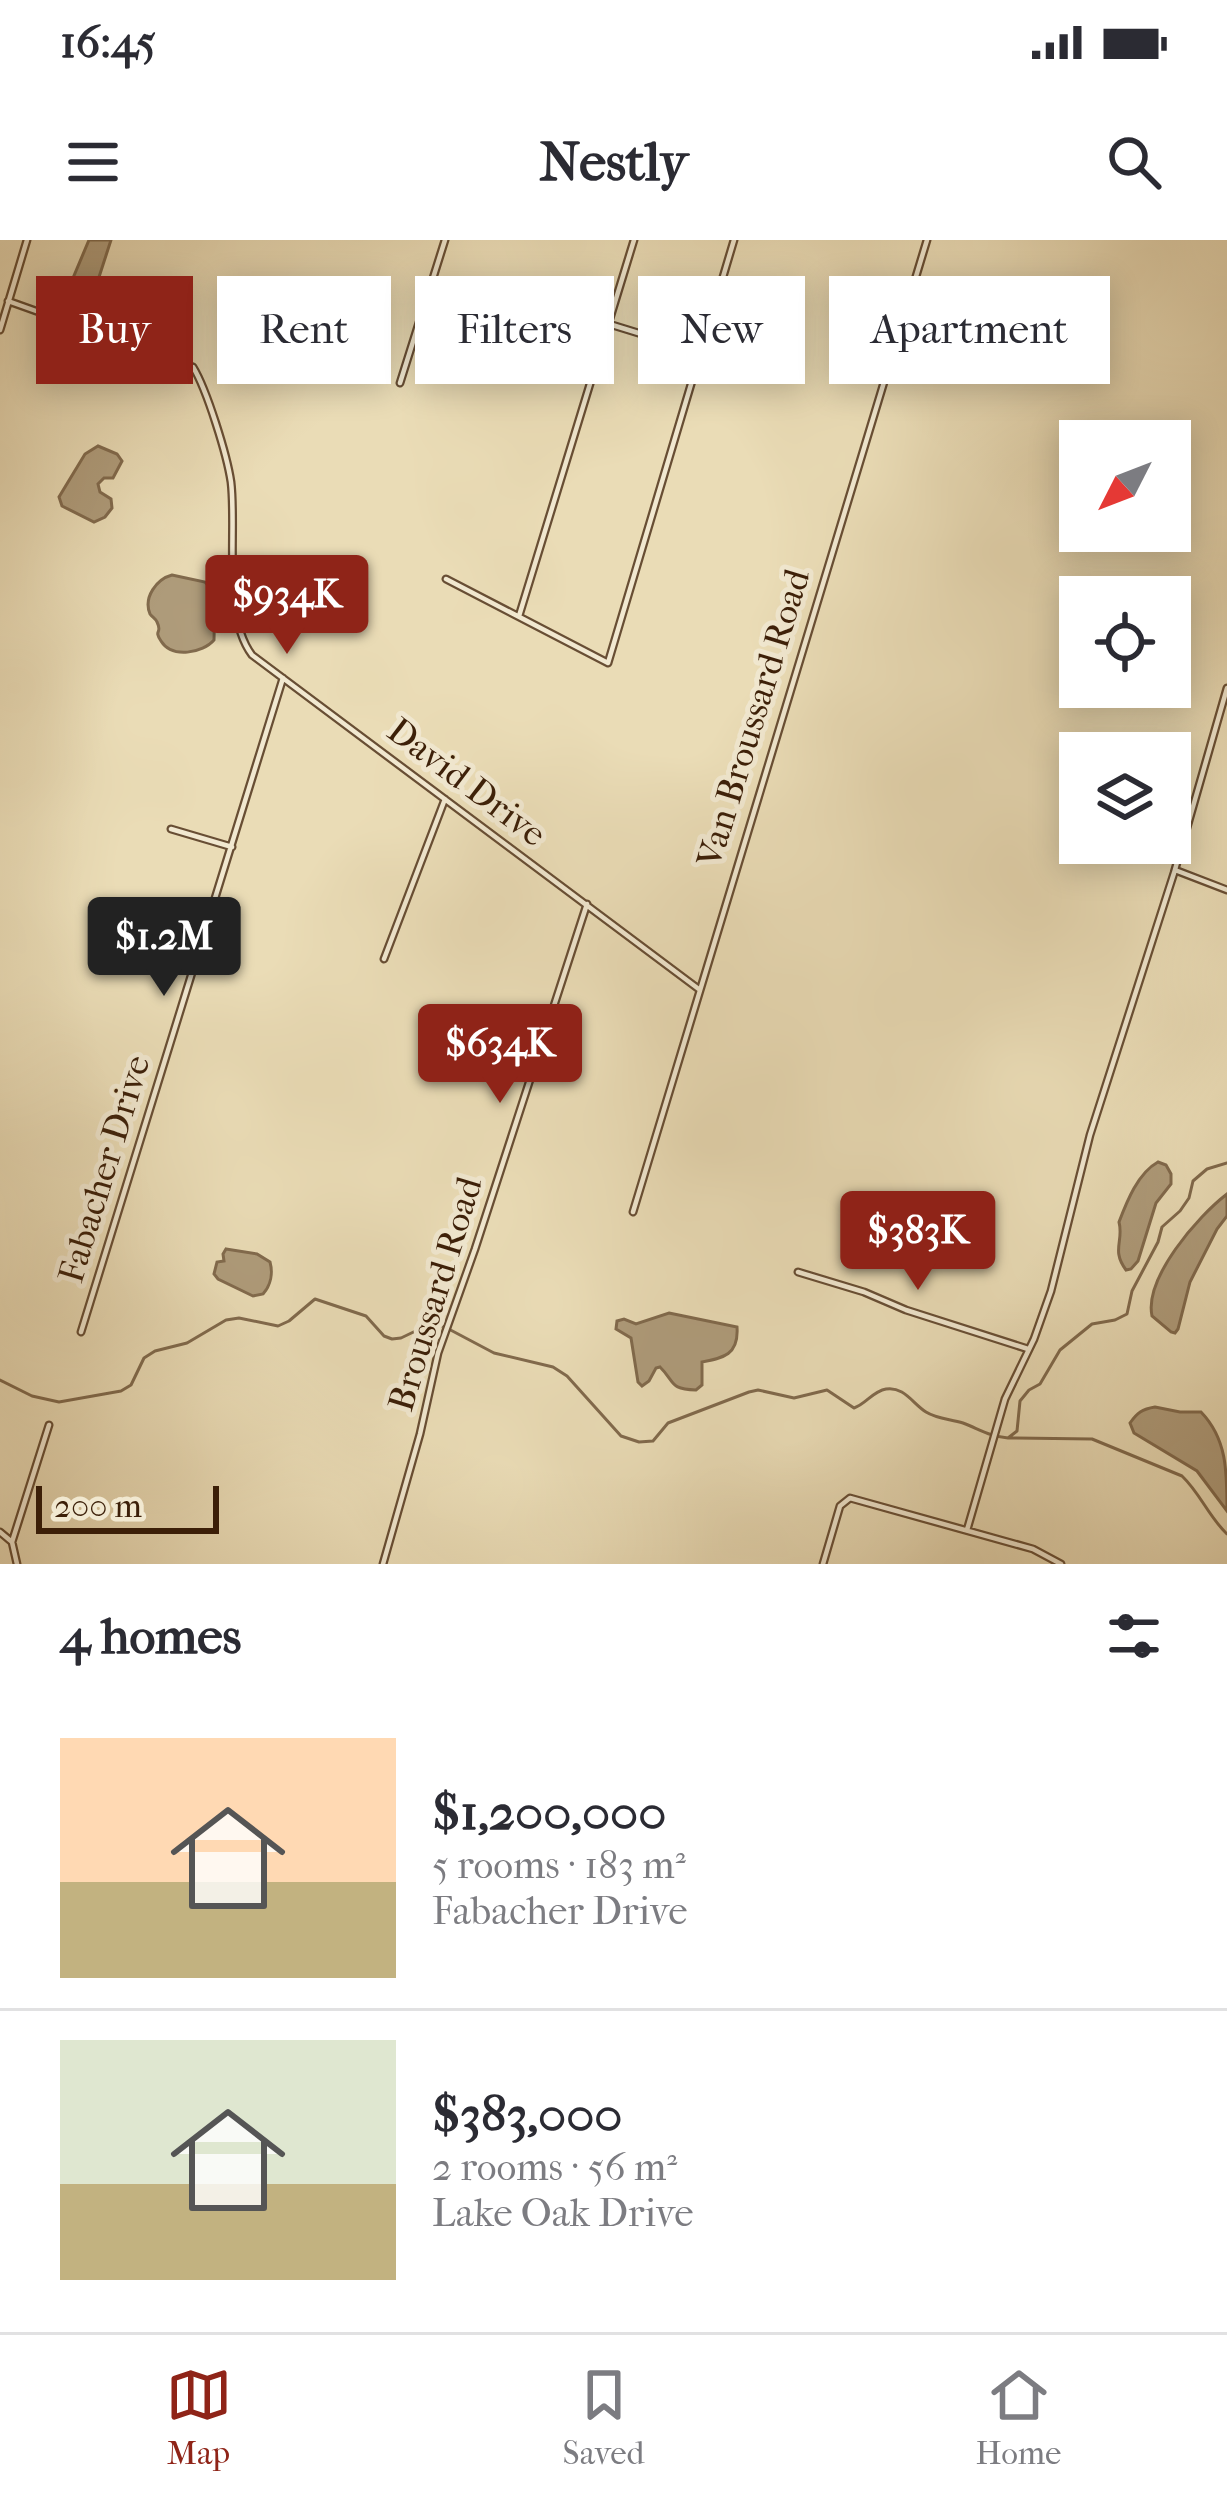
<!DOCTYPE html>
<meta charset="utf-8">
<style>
:root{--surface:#fff;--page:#f2f2f3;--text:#2b2b33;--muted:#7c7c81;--line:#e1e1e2;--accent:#8f2418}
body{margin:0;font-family:"IM FELL French Canon",serif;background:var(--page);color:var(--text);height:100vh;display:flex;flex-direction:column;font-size:45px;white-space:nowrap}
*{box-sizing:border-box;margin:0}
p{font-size:39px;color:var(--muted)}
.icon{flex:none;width:66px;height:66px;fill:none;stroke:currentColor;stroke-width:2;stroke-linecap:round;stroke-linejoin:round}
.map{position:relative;height:1324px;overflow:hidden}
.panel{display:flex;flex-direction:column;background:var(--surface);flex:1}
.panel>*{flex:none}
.top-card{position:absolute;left:36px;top:36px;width:1155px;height:108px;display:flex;gap:24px}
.needle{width:78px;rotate:228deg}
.fabs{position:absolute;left:1059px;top:180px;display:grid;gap:24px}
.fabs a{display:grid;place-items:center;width:132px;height:132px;border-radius:0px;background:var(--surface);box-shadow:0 6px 30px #0003;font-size:60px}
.scale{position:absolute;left:36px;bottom:30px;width:183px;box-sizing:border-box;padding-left:12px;border:6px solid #3c1f08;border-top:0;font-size:33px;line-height:42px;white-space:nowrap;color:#3c1f08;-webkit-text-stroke:9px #f1e8d0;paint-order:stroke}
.price{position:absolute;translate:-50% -102px;padding:0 27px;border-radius:12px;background:var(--accent);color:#fff;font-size:39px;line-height:78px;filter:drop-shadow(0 3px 6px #0008)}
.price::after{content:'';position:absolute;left:50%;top:72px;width:36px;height:27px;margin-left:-18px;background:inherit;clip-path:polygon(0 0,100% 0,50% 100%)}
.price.on{background:#222;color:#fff}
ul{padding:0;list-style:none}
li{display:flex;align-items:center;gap:36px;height:300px;padding:0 60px}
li+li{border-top:3px solid var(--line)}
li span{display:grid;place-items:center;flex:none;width:336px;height:240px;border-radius:0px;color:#555}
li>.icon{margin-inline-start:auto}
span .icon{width:144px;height:144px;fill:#fffc;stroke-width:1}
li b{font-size:51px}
h2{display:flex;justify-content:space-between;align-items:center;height:144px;padding:0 60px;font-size:51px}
.tag{padding:0 42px;border-radius:0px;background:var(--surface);box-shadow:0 6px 30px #0003;font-size:42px;line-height:108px}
.tag.on{background:var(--accent);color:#fff}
.status{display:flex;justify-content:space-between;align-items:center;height:84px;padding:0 60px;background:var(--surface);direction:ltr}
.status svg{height:33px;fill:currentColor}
header{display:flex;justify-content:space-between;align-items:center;height:156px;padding:0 60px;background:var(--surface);font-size:54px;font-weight:800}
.dock{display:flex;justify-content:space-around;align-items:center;height:168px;border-top:3px solid var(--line);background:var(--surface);font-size:33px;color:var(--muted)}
.dock a{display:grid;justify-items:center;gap:6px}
.dock .on{color:var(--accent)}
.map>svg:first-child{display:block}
.water{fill:#af9c7b;stroke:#816a4d;stroke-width:3}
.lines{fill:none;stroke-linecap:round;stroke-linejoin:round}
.stream{stroke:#816a4d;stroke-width:3}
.street-casing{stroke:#684e34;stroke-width:9}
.street{stroke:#f1e8d0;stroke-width:4.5}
.labels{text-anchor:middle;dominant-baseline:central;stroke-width:10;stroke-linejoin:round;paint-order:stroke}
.street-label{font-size:36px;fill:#3c1f08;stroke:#f1e8d0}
</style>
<div class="status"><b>16:45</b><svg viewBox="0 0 49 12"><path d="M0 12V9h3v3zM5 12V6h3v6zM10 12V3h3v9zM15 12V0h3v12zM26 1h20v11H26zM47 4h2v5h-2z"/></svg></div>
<header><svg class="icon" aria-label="menu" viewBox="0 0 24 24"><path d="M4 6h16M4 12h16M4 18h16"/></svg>Nestly<svg class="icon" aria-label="search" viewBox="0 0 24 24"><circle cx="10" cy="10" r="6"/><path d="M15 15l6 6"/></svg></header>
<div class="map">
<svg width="1227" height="1324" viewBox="0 0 1227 1324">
<rect width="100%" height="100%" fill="#eadcb6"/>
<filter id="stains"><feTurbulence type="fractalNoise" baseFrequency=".00167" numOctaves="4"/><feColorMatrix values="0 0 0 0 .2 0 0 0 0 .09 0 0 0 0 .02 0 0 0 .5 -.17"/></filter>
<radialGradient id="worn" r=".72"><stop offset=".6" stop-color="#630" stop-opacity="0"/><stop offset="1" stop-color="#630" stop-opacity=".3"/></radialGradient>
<path class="water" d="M89,0H111L89,68L82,74L68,67L65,57Z
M98,206L117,214L122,221L113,238H104L98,244L100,252L111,259L112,268L105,277L94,282L62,266L59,257L85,214Z
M172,335L205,342L215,353L214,400C203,413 172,419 161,401C153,389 163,394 157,382C156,379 152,377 150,374C143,357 157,339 172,335Z
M1158,922L1166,925L1171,934V944L1156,963L1138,1021L1131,1029L1126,1030C1111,1010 1124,1001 1119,982C1127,961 1138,933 1158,922Z
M1227,954V976L1217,989L1190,1042L1178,1089L1175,1093L1171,1092L1152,1076C1144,1038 1198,976 1227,954Z
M226,1009L257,1014L270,1022C273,1033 271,1045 263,1054L253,1056L218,1039L214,1034L217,1022L224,1021L223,1014Z
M669,1073L737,1087C739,1115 723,1118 702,1122V1145L696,1150C669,1149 676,1143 660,1127L656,1128L649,1141L642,1146L638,1142L631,1098L616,1089L617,1081L624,1079L636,1084Z
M1155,1167L1180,1172H1201C1227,1199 1227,1231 1227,1271L1197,1231L1134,1193L1130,1183C1137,1173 1142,1169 1155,1167Z"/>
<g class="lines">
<path class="stream" d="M0,1140L32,1156L59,1162L121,1151L131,1145L144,1118L155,1111L187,1103L226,1080L239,1078L278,1086L289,1081L315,1059L366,1076L384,1096L392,1099L401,1098L428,1085L443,1086L494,1113L553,1127L567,1136L621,1196L639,1202L653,1201L668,1183L749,1152L758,1150L794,1158L827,1150L854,1168C866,1164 873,1151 886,1149C904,1146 913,1164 926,1172C937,1179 951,1179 963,1183C979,1189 991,1197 1008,1198L1017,1191L1020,1161L1029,1150L1040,1144L1060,1110L1092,1084L1115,1080L1127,1074L1132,1051L1158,1002L1162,987L1180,971L1189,958L1193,941L1207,929L1227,923
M1008,1198L1092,1199L1182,1236C1200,1253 1209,1277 1227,1294"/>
<defs>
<path id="street" d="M8,61L193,127C207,150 227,215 231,242C237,292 222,375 252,415L700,750
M609,84L700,112
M0,90L27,0
M400,143L445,0
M446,339L608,423L734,0
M519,376L634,0
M171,589L232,607
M1175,630L1227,650
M384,719L445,559
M633,972L927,0
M798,1032L864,1052L906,1070L1028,1109
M81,1092L283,438
M967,1290L1005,1159L1034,1099L1051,1051L1090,895L1174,633L1227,448
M0,1292L12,1302L17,1324
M12,1302L49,1185
M383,1324L420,1194L438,1113L475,1009L587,664
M823,1324L840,1266L850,1258L1033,1309L1061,1324"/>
</defs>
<use href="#street" class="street-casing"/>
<use href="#street" class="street"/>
</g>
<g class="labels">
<g class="street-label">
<text transform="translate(753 478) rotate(-73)">Van Broussard Road</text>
<text transform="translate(467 542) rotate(37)">David Drive</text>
<text transform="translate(104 929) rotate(-73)">Fabacher Drive</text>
<text transform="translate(435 1054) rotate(-73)">Broussard Road</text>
</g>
</g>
<rect width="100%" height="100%" filter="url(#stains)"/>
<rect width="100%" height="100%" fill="url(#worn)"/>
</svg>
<div class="fabs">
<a><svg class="needle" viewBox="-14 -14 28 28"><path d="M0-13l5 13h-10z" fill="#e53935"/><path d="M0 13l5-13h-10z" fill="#7c7c81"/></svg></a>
<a><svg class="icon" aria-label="locate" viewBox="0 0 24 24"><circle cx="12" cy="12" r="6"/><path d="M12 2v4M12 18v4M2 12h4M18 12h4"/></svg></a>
<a><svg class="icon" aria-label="layers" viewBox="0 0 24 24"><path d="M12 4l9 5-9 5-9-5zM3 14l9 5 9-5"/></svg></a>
</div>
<div class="scale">200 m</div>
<b class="price" style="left:287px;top:417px">$934K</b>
<b class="price on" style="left:164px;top:759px">$1.2M</b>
<b class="price" style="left:500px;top:866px">$634K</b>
<b class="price" style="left:918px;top:1053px">$383K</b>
<div class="top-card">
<a class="tag on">Buy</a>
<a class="tag">Rent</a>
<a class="tag">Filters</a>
<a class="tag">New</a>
<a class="tag">Apartment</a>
</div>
</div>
<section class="panel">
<h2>4 homes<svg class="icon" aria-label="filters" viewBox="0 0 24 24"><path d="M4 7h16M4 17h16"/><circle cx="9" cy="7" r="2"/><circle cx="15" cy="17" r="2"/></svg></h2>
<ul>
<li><span style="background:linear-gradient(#ffd9b3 60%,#c2b280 0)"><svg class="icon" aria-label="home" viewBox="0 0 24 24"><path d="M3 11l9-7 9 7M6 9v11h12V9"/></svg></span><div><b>$1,200,000</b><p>5 rooms · 183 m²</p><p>Fabacher Drive</p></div></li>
<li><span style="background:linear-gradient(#dfe7d0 60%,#c2b280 0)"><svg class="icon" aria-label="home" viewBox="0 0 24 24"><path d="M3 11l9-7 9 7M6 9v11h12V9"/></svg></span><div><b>$383,000</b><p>2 rooms · 56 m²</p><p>Lake Oak Drive</p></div></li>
</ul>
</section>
<nav class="dock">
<a class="on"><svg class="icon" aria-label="map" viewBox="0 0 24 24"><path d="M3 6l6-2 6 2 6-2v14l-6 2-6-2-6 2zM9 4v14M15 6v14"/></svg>Map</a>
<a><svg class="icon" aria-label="saved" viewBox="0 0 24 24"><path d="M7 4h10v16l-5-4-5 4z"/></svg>Saved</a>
<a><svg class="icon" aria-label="home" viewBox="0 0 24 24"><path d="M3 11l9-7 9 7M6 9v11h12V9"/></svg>Home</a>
</nav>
